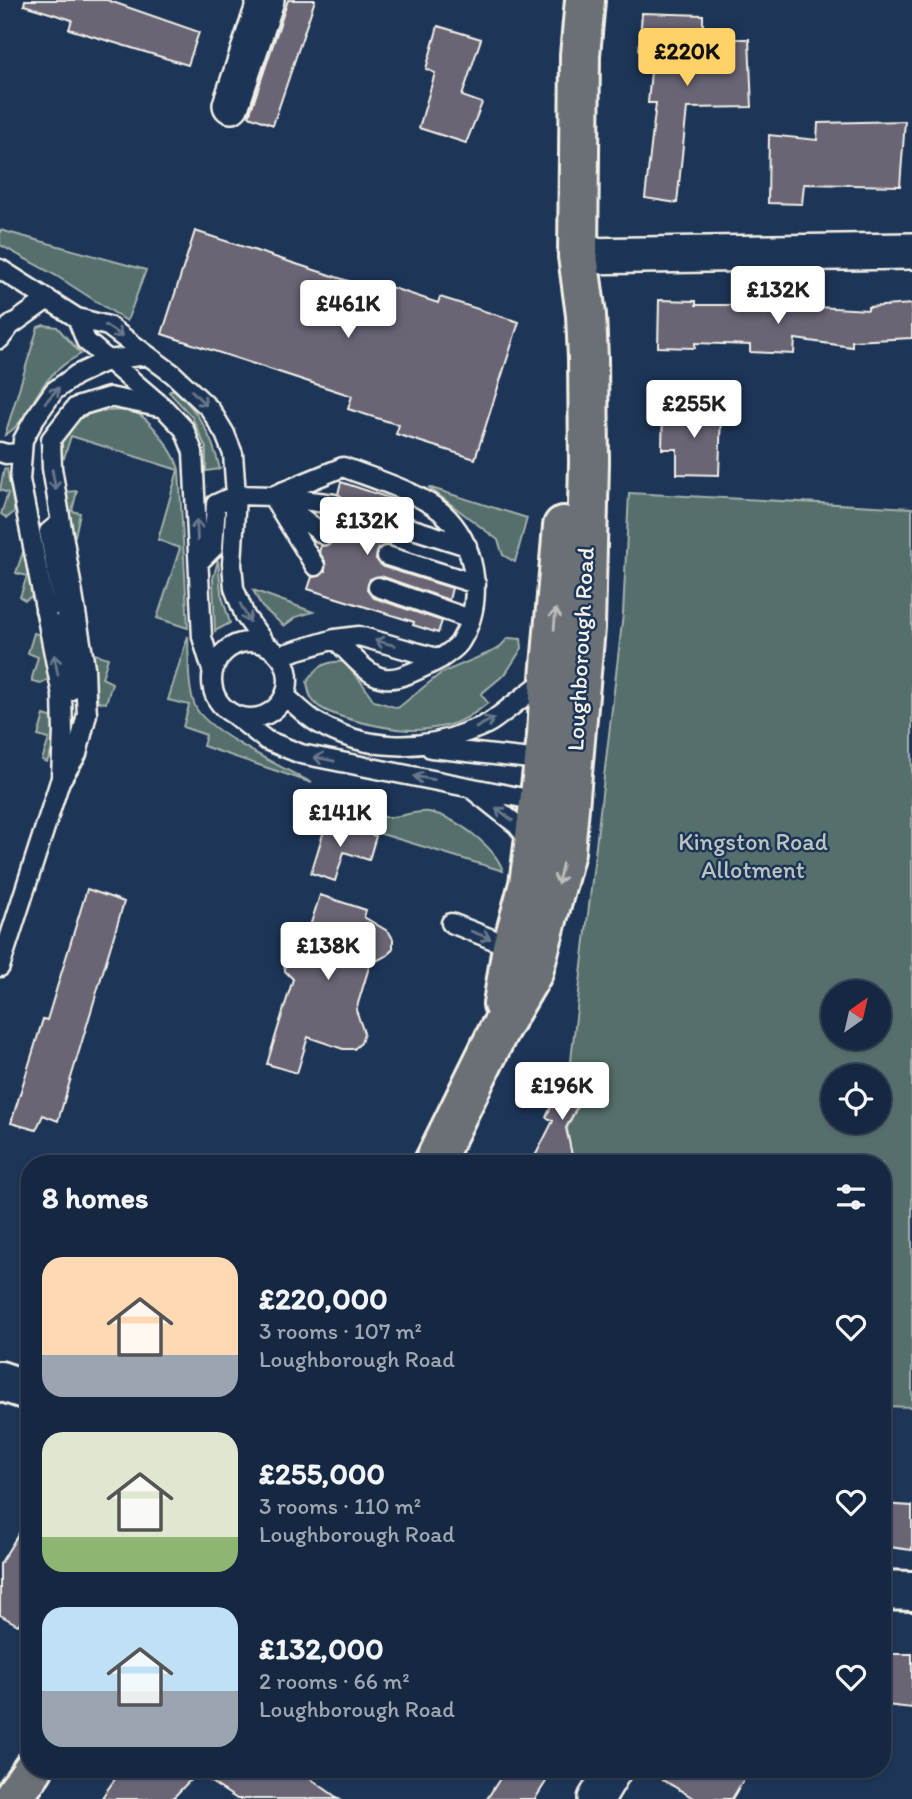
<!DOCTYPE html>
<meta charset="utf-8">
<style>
:root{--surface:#162841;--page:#1f3048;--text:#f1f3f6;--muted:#9ea6b1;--line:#35445a;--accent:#ffd166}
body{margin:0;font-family:Itim,sans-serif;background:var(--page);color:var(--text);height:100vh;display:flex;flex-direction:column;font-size:26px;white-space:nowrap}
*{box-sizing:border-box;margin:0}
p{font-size:23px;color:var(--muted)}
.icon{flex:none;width:38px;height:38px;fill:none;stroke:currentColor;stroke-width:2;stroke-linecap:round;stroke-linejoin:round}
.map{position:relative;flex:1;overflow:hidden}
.details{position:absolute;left:21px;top:1155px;width:870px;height:623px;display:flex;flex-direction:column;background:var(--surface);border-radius:28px;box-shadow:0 2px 5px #0004,0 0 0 2px var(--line)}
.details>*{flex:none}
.needle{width:46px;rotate:34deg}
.controls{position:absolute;left:821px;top:980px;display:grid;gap:14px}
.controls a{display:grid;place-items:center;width:70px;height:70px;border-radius:50%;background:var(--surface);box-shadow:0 2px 5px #0004,0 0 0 2px var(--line);font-size:35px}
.price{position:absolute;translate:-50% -60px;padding:0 16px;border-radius:7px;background:#fff;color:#222;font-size:23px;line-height:46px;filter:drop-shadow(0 2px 4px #0008)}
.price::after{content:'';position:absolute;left:50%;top:42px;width:21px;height:16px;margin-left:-10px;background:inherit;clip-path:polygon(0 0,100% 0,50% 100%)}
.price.active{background:var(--accent);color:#111}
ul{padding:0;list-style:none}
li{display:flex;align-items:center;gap:21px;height:175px;padding:0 21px}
li span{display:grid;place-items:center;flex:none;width:196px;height:140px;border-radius:21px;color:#555}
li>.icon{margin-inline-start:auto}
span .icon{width:84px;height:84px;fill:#fffc;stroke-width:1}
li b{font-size:30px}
h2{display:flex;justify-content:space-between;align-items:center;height:84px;padding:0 21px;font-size:30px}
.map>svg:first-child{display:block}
.green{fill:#556f6c;stroke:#a4b0aa;stroke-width:2;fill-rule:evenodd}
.building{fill:#696574;stroke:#f4f1e8;stroke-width:2}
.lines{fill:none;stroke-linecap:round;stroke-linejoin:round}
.service-casing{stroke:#f4f1e8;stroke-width:23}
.minor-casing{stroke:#f4f1e8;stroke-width:40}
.tertiary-casing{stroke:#f4f1e8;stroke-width:44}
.primary-casing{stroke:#f4f1e8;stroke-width:44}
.service{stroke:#1d3557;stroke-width:18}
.minor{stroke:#1d3557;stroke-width:35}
.tertiary{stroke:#1d3557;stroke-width:38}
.primary{stroke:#6a7074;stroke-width:38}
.oneway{stroke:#68778a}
.oneway2{stroke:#bdbdba}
.labels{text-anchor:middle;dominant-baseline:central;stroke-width:5;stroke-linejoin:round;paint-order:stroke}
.street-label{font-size:24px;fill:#f4f1e8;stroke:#1d3557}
.park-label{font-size:24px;fill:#bcc4bd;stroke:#1d3557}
</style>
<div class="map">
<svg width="912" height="1799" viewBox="0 0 912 1799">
<rect width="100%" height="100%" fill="#1d3557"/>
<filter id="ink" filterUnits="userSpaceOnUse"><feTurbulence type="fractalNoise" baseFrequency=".0143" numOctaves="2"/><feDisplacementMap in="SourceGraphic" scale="14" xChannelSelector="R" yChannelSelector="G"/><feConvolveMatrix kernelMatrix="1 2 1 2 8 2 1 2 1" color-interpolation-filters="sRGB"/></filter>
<g filter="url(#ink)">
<path class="green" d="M0,230L146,270L127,321L55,275L0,245Z
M44,325L57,327L81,354C67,362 56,369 46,382C32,399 25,424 5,435L38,327Z
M173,389C199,411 212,436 220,469L206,471V448L192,417L169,392Z
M103,411C112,411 127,409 136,413C151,419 176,455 179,470L188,628L157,618L180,548L158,540L178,470L71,436L64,458L58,451C63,429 80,413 103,411Z
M4,469H7L14,507V512L7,518L1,514L8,493L0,490Z
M428,487L527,518L515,562L503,555L498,540Z
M77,491L72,511L80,513L75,536H71L65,492Z
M629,493L912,508V1407L882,1406V1164H573L567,1128L591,1080L570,1069L623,614ZM833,992H878V1038H833ZM833,1076H878V1122H833Z
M23,552L25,553L33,590L31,597L25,600L20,597L27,576L16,573Z
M218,560L221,593L230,623L215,631L213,579Z
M253,590L313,612L296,617L284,626L262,607Z
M34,633L44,636L50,678L41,683L32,681V678L38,657L28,653Z
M188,636C189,658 187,686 195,706C205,731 286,769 312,783L203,746L206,735L183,727L189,705L168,700Z
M508,638L521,639L522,648L506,673L481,694L488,703C475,714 462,722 445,726C435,728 423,730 413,730C392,730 327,718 314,702C309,696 308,689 307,682C316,667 327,660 344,662L362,683L374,701L398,708L441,673L498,649Z
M91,653L108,658L102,678L112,683L106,703L98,702Z
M44,715L54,718V746L47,762L42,760L49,739L38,736Z
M354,810C364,812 375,817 386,817C399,818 416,810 429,812C455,817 495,846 503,871L349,824Z"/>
<path class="building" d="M25,0H107L199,32L188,65L69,29L72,20L24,5Z
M288,0H315L273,125L249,116Z
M642,13L703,15V39H749L752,107L687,108L677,203L645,198L656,103H648L653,50L639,51Z
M438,26L481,39L462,96L482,103L466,143L419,128L435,73L426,69Z
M905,121L900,186L804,184L802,204L768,203L769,135L817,140L818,123Z
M195,231L385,293L387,286L438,303L440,297L519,322L475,459L396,434L399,425L348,409L352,396L162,334Z
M659,300L696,301V305H743V307L800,310V306L868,310V307L912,304V338L852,341V347L795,339L794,354L750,352V345L695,343V348L658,347Z
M663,410L721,412L719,475L677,474V449H662Z
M341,482L404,503L400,513H394L386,520V527L394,535L390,545L379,548L376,559L384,567L452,588L449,600L381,576L370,579L367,590L374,598L442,621L438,633L413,625L414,622L308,589L312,577L320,576L325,571V561L319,552L321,546L329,545L335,537L334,530L328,524L331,515L339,514L345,506L344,499L338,494Z
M327,821L376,836L369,860L344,852L335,881L311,873Z
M87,889L124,902L58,1121L43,1115L36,1130L11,1123L43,1019L47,1020Z
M320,895L366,910L364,917L389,932L393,939V948L388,955L370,964L356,1010L364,1033L361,1043L354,1049H343L308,1037L297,1073L267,1064L293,979L285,971L284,959L291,950L303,948Z
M570,1069L591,1080L566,1128L574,1164H531L553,1121L546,1117Z
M882,1504L912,1506V1550L882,1546Z
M30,1515V1607L18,1625L0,1615V1564Z
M886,1654H912V1708L886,1705Z
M122,1769H297L339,1799H237L197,1773L172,1799H101Z
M506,1769H554L535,1799H487Z
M645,1769H750L732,1799H695Z"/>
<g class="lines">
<defs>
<path id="service" d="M0,269L77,318L108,326L173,374L210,409L225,434L233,454L236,495L232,564L234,588L245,616L266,645
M77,318L86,341L164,408L184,429L193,452L202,637L212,670
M0,339L10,326L48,299
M0,452L6,454L21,453
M272,496L343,467C374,479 426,494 448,518C478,551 484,604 460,642C456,649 446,654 440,659L359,636L335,639L281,655
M272,496L315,566
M281,502L324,535
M397,524L467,546
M387,556L476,584
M199,562L213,548L216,504L236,495L272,496L334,504
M378,587L470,619
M45,610L62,601L49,532L61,522
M335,639C379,684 380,690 440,659
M212 680a38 38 0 1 1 76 0a38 38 0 1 1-76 0Z
M62,695L70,690L74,672L64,621L74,601
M285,696C296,705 306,716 318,723C363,750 420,752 467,732C475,729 485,726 492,721C510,708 528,693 547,679
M234,715L266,740L301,754L543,802
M431,748L549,761
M61,777L63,732L62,695L20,480L23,440L35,418L54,391L76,375L108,360L147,355
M473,790L517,825L532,844
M451,923L512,947
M0,967L60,781L77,754L87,714L86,698L85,667L52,468L51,439L76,407L109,397L164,408"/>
<path id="minor" d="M231,105L266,0
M578,256L912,251
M596,1799L614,1769"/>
<path id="tertiary" d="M0,1381L30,1391
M882,1590L912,1591"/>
<path id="primary" d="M503,1004L512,947L529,884L532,862L547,736L550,678L563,526
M433,1164L499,1030L533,972L565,852L585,628L589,463L588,359L586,315L578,256L580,55L585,0
M12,1799L33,1769"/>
</defs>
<use href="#service" class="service-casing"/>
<use href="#minor" class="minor-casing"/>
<use href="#tertiary" class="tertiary-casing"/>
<use href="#primary" class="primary-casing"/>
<use href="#service" class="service"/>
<use href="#minor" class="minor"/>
<use href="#tertiary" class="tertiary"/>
<use href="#primary" class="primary"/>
</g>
<defs><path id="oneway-shaft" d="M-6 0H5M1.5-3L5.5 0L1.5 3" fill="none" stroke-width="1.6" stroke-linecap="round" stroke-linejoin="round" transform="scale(1.75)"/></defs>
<g class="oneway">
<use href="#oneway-shaft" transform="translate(114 331) rotate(33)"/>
<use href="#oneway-shaft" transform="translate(52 395) rotate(-48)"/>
<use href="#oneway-shaft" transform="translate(199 398) rotate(45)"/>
<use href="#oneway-shaft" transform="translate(54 480) rotate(80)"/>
<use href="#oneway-shaft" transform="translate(197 530) rotate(-93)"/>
<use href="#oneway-shaft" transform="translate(245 613) rotate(63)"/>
<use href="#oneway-shaft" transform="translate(385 643) rotate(-165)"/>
<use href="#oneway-shaft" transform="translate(56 665) rotate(-101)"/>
<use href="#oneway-shaft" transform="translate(485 723) rotate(-29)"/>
<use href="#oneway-shaft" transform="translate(324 759) rotate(-168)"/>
<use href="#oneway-shaft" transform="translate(424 778) rotate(-171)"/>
<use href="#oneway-shaft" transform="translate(504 814) rotate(-143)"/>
<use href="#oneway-shaft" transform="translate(481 935) rotate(21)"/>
</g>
<g class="oneway2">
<use href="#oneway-shaft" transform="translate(555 619) rotate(-85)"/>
<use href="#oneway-shaft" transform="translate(560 874) rotate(103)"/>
</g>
</g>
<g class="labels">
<g class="street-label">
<text transform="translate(580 649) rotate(-87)">Loughborough Road</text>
</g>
<g class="park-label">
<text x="753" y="841">Kingston Road<tspan x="753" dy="28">Allotment</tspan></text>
</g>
</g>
</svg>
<div class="controls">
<a><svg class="needle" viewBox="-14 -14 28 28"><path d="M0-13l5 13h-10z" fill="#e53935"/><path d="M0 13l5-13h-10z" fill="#9ea6b1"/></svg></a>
<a><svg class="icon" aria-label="locate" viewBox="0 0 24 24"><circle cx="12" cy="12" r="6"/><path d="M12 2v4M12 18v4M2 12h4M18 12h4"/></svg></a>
</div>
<b class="price active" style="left:687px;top:88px">£220K</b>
<b class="price" style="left:778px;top:326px">£132K</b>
<b class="price" style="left:348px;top:340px">£461K</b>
<b class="price" style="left:694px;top:440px">£255K</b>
<b class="price" style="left:367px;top:557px">£132K</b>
<b class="price" style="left:340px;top:849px">£141K</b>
<b class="price" style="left:328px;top:982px">£138K</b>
<b class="price" style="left:562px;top:1122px">£196K</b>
<section class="details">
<h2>8 homes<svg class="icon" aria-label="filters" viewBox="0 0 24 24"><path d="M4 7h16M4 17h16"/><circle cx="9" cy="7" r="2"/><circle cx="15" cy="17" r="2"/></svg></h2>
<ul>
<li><span style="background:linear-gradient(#ffd9b3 70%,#9aa5b1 0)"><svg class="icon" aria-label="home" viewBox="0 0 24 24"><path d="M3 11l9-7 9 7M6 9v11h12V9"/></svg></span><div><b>£220,000</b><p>3 rooms · 107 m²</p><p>Loughborough Road</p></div><svg class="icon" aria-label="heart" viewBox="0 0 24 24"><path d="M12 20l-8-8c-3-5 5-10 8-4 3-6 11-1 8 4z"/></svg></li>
<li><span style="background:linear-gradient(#dfe7d0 75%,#8fb573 0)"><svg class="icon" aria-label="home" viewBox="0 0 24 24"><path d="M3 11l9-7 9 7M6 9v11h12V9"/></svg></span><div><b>£255,000</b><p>3 rooms · 110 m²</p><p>Loughborough Road</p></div><svg class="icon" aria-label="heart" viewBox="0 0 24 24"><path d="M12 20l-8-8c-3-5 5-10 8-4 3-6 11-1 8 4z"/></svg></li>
<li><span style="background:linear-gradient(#bfe0f5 60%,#9aa5b1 0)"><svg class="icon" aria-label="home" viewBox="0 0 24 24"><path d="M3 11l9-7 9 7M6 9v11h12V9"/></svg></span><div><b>£132,000</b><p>2 rooms · 66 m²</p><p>Loughborough Road</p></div><svg class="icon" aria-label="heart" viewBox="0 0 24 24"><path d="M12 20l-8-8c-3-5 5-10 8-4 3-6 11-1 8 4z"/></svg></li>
</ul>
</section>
</div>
